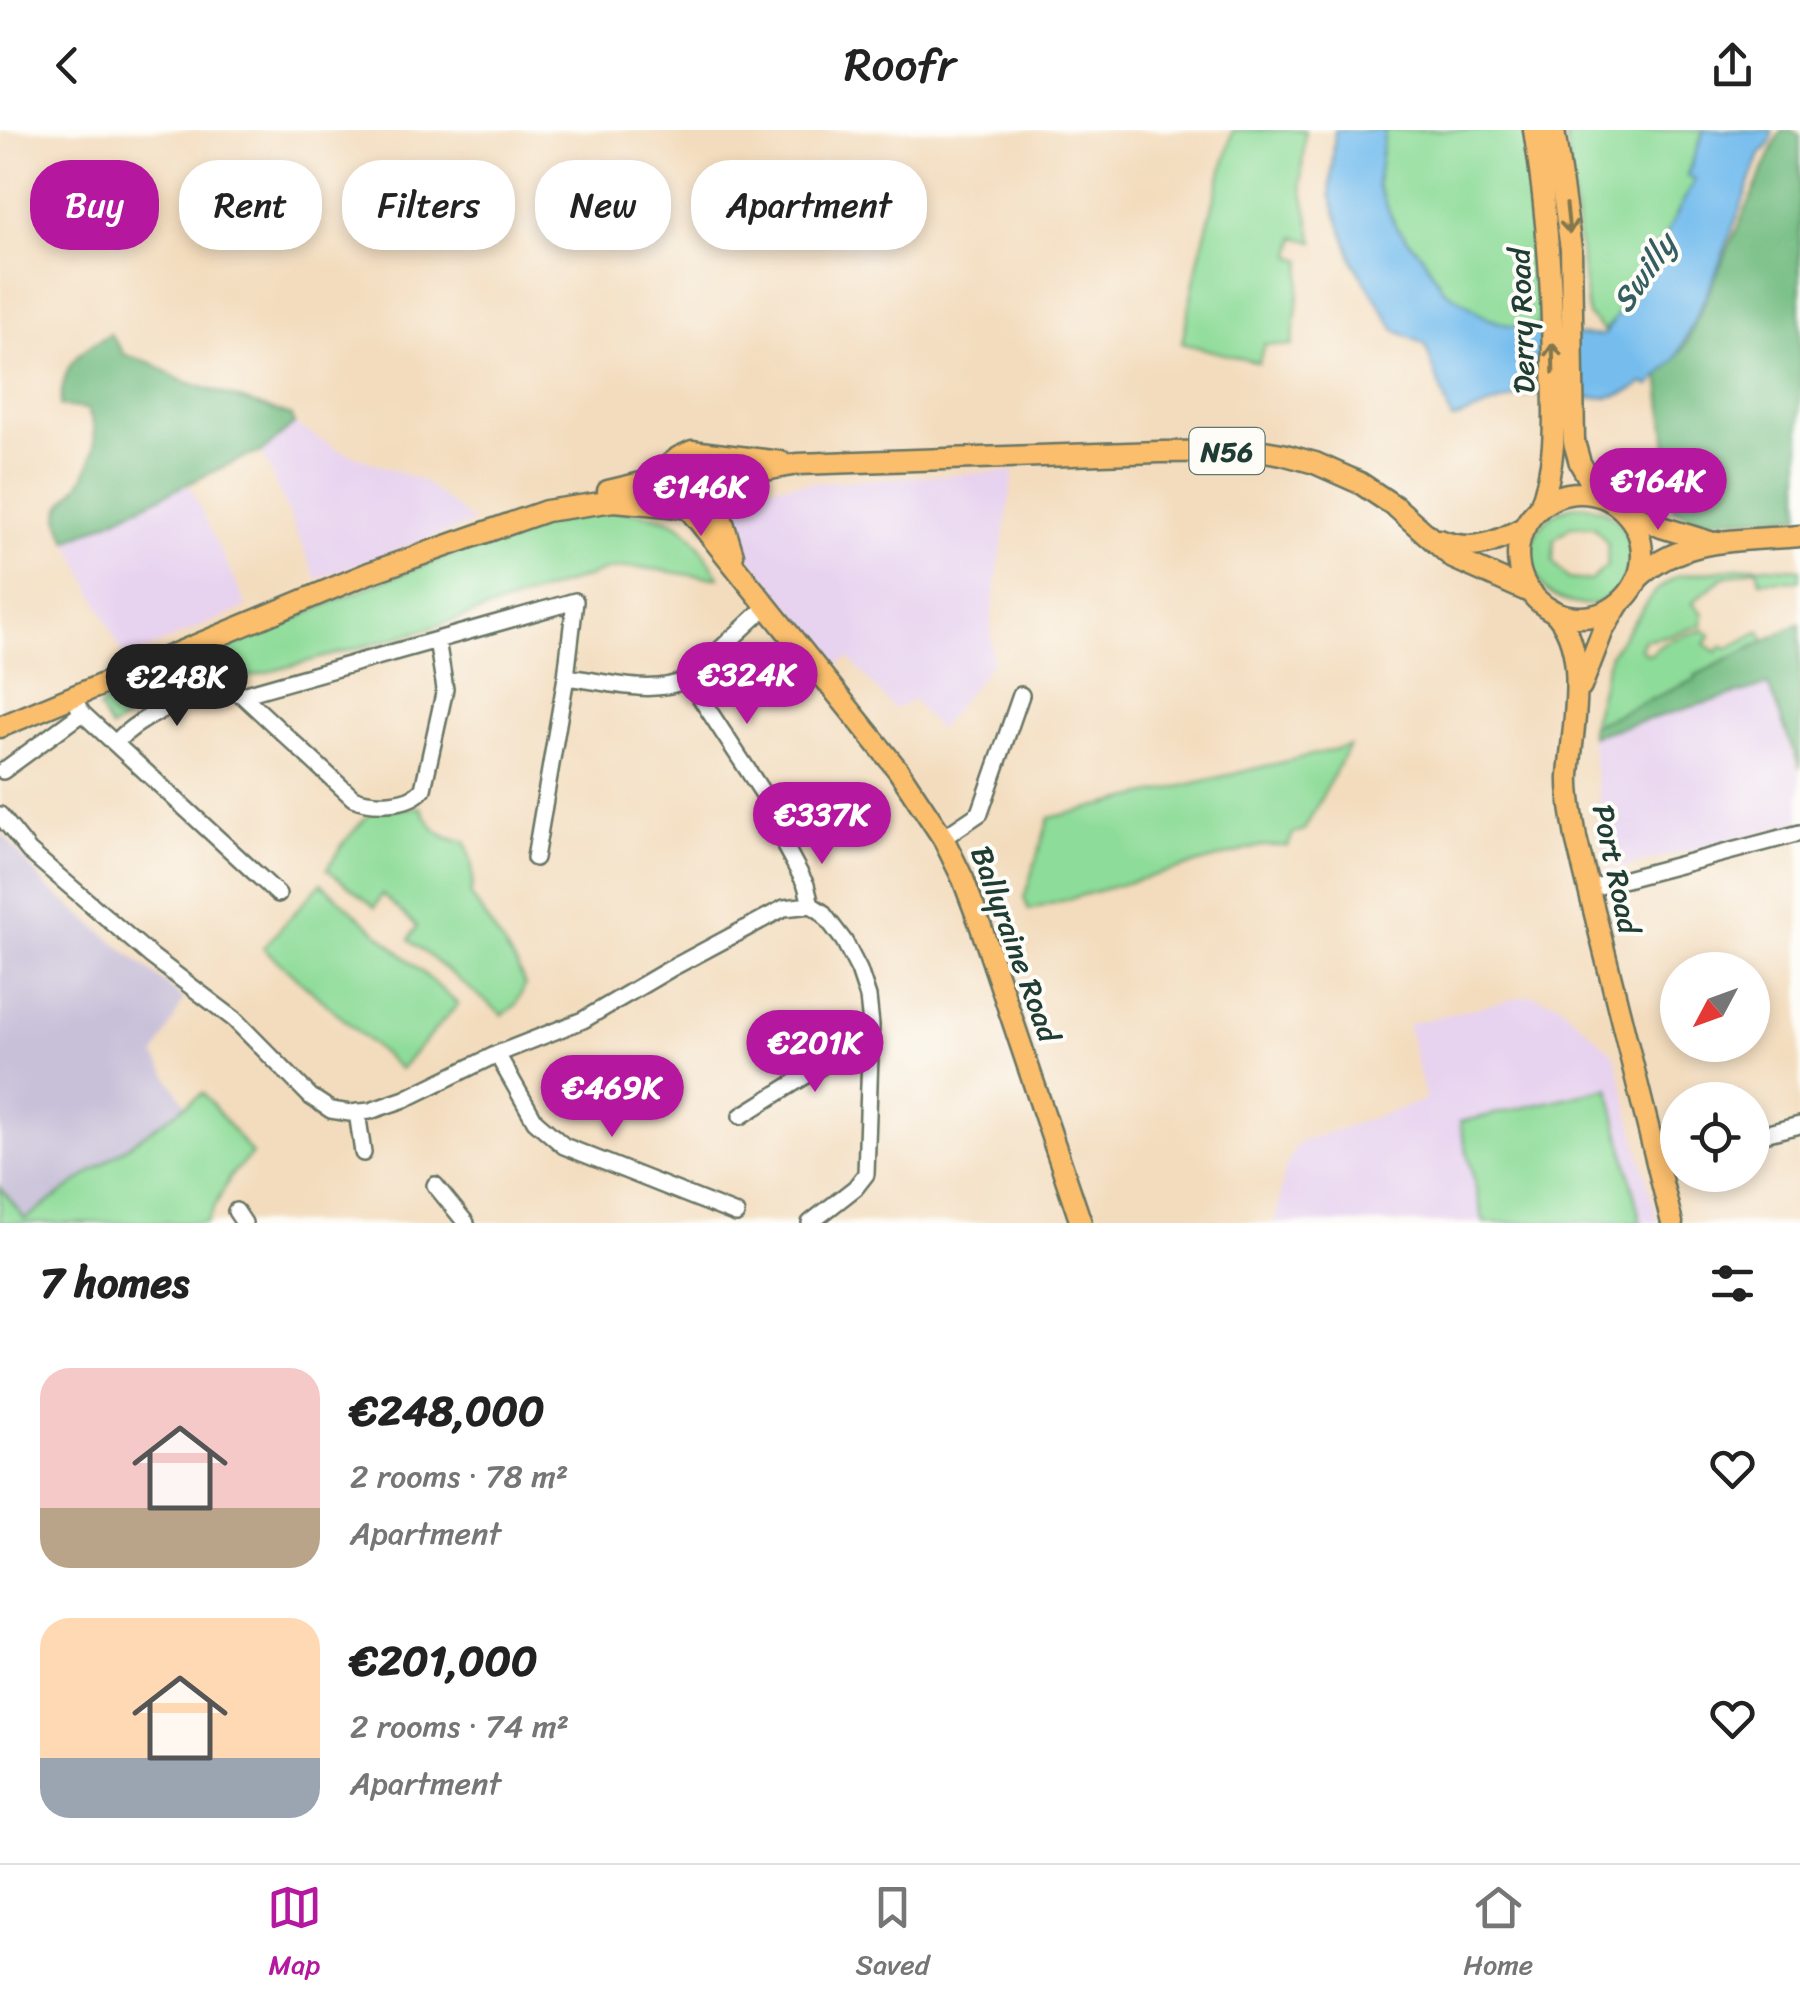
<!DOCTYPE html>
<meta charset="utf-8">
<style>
:root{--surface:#fff;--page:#f6f6f6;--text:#222;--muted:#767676;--line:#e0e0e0;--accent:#b5179e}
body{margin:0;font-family:Sriracha,sans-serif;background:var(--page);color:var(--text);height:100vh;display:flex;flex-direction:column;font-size:38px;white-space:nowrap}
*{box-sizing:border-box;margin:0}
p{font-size:32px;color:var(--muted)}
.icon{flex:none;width:55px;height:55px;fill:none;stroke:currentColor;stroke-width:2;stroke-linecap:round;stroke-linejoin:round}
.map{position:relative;height:1093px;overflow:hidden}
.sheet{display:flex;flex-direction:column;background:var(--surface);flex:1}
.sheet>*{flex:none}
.hud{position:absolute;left:30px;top:30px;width:1000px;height:90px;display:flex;gap:20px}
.needle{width:65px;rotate:229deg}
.tools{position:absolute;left:1660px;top:822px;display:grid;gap:20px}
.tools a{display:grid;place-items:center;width:110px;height:110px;border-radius:50%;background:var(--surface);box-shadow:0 5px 15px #0003;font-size:50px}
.price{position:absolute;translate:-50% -85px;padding:0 22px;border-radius:35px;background:var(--accent);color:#fff;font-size:32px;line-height:65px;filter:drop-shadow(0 2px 5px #0008)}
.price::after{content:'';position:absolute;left:50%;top:60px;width:30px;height:22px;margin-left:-15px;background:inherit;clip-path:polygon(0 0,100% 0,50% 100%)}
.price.selected{background:#222;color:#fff}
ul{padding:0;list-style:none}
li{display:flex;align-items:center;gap:30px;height:250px;padding:0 40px}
li span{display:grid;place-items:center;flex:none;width:280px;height:200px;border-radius:30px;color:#555}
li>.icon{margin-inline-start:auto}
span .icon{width:120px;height:120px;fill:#fffc;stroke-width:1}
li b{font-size:42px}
h2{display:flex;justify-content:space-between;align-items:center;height:120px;padding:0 40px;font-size:42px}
.pill{padding:0 35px;border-radius:40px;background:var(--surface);box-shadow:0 5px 15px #0003;font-size:35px;line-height:90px}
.pill.selected{background:var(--accent);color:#fff}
header{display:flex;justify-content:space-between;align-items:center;height:130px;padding:0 40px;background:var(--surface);font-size:45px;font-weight:600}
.menu{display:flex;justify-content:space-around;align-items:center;height:140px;border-top:2px solid var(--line);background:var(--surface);font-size:28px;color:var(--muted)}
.menu a{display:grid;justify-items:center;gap:5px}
.menu .selected{color:var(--accent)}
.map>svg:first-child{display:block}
.built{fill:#e7d2ef}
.industrial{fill:#c8bfd8}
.green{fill:#8edc99;stroke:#568c66;stroke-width:2.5;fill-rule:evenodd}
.forest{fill:#72bc81;stroke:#487c5a;stroke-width:2.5}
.water{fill:#76bdee;stroke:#4a7d91;stroke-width:2.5}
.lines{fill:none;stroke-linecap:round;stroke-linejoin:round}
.minor-casing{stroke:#697564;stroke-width:20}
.major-casing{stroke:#697564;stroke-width:25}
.minor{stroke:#fff;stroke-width:15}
.major{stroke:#fabe6d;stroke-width:20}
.oneway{stroke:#82774e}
.labels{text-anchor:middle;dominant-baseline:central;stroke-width:8;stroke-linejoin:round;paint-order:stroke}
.shield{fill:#fdfcf7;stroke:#62766e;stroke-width:2.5}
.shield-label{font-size:28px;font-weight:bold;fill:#1f3d34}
.street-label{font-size:30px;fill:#1f3d34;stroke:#fdfcf7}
.water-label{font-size:32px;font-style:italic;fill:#355d62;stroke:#fdfcf7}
</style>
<header><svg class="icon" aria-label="back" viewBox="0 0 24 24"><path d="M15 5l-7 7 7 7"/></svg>Roofr<svg class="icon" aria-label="share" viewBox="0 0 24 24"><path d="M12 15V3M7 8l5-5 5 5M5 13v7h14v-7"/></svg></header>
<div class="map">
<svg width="1800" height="1093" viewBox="0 0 1800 1093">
<rect width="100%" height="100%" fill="#fdfcf7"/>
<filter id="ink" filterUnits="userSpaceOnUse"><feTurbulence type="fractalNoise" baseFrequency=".01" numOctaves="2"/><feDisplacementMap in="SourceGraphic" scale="20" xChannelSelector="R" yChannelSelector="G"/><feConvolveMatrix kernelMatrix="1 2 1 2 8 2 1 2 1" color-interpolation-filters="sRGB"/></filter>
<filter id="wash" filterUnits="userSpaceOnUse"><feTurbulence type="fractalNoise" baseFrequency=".0048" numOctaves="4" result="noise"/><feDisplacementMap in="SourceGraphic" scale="40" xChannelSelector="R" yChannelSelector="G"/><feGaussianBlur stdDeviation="2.25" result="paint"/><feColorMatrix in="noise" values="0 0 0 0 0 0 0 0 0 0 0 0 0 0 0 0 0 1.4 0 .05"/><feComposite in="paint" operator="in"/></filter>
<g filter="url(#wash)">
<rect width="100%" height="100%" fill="#f3dcbd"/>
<path class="built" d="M294,294L337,319L424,352L474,392L317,449L262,322Z
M1014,341L991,488L992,532L938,600L913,570L894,579L849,528L838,534L737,412L734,378L751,361L773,355Z
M189,355L247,477L125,529L68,411Z
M1768,555L1800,646V692L1622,738L1614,737L1606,731L1591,606Z
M1531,865L1557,872L1615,925L1658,1093H1275L1285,1039L1298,1013L1426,970L1407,894Z"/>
<path class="industrial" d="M0,701L46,756L184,869L155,926L186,975L25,1089L0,1057Z"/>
<path class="green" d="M1233,0H1305L1301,54L1314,112L1296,107L1292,126L1303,130L1292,216L1264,214L1259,233L1182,213L1199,127Z
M1385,0H1525C1538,63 1546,133 1538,197L1510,196L1486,188L1443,159L1423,127L1395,95L1377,55Z
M1565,0H1704L1687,45L1696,48C1668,100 1644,159 1604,201L1588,185Z
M1587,375C1660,392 1632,491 1568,472C1555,469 1544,461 1538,449C1516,412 1548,374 1587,375ZM1571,396L1594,397L1608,414L1607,436L1590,451L1568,449L1553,432L1554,410Z
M613,379C682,390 682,386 719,447C679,448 651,432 607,440L421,501L246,548C196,541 150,572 111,599L99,578L112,567L384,450L512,402Z
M1753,436L1800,439V450L1760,451L1757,438L1722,448L1692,473L1703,483L1702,495C1683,501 1662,509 1644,509L1640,518L1645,523L1651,524C1665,508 1683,506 1704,500L1711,505L1705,514L1717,522L1723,516L1727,519L1760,501L1765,512L1696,545L1697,549L1591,596L1610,524L1656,461L1677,446Z
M1349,616L1304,700L1293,704L1288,716H1261L1029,780L1024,768L1049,688Z
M420,677C432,698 439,710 465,711C471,727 476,748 470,764L516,834L525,855L516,875L503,885L409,810L417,796L382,764L375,777L327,739L345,711L373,680Z
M321,753L458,874L400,939L263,818Z
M1609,958L1641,1093H1484L1460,992Z
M203,963L252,1024L232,1044L206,1093H0V1057L25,1089Z"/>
<path class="forest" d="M1781,0H1791L1800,5V386L1702,390L1674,380L1659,243L1684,218Z
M110,204L125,225L152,233L180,250L292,286L294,294L262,322L240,329L68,411C63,401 57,392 60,380C63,369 73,364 79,355C95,332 101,303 87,279L60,276C65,232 73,225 110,204Z
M1800,493V638L1768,555L1591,606V596L1696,549L1695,546Z"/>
<path class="water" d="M1335,0H1385L1377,55L1395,95L1423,127L1443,159L1487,188L1510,196L1538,197L1540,207L1604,205L1652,131L1695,49L1687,46L1704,0H1772C1772,10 1770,17 1761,22L1716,143L1676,229L1650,256L1643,253C1611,279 1572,262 1536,264C1512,265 1476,282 1452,290L1425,215L1395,200L1354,133L1330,65Z"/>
</g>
<g filter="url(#ink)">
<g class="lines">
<defs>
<path id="minor" d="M437,510L445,559L423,659C409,676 372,676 353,668L242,565L575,471L566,547L535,728
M566,547C606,551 651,567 688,549L767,476
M688,549L768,671
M82,583L278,764
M115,613C142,584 186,568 224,558L242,565
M3,641L82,583L78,576
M0,685L29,721L151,826L234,889L311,967L331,980L350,983L370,981L405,969L497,924L583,890L670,839L784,778L811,775L822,782L844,811L859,840L868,867L871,895L866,1044L855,1058L810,1093
M943,708L980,683L1021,565
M786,718L806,755L811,775
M1588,759L1800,703
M497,924L535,991L564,1016L736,1084
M357,982L363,1023
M741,986L847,920L869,910
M1752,1007L1800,995
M1656,1034L1678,1028
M435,1055L466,1093
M236,1081L244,1093"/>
<path id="major" d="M1534,0C1547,78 1552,154 1553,233C1554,282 1558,333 1539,379
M1554,0L1571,119L1574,312L1580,333L1599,366
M608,361L650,351L679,327L692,321L781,332
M1518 425a62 62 0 1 1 124 0a62 62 0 1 1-124 0Z
M720,369L721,386L733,425
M688,378L898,640L943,708L963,749L981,797L1081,1093
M1625,380L1661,397L1710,412
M1439,410C1473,423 1495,413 1525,397
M1638,448C1683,406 1742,411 1800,406
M1552,480C1592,517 1572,597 1569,646C1568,667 1573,687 1576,708L1672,1093
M1581,557L1603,500L1618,475
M0,597L369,443L546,381L614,371L702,379C719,374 726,359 741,349C757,339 779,338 797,334L1160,322L1264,321L1282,324L1315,333L1360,353L1396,377L1453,428L1532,463"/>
</defs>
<use href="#minor" class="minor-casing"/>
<use href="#major" class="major-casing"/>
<use href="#minor" class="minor"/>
<use href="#major" class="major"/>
</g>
<defs><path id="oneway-shaft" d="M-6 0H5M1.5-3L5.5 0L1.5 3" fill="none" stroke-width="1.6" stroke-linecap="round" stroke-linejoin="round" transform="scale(2.5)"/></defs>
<g class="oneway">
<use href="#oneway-shaft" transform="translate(1568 89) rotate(84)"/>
<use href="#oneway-shaft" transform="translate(1553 228) rotate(-91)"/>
</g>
</g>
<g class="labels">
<rect class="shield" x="1189.5" y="298" width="75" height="46" rx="8"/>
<g class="shield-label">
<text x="1227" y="321">N56</text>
</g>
<g class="street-label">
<text transform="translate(1522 191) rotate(-92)">Derry Road</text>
<text transform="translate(1616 739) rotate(78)">Port Road</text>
<text transform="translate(1015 814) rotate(70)">Ballyraine Road</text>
</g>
<g class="water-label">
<text transform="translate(1644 143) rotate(-55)">Swilly</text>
</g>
</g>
</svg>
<div class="tools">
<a><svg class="needle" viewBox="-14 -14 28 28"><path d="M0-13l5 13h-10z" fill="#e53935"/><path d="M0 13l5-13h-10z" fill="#767676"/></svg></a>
<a><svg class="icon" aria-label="locate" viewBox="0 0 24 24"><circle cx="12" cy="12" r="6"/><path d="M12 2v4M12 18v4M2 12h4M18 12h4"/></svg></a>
</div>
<b class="price" style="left:1658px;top:403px">€164K</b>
<b class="price" style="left:701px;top:409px">€146K</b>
<b class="price" style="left:747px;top:597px">€324K</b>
<b class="price selected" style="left:177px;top:599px">€248K</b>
<b class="price" style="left:822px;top:737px">€337K</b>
<b class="price" style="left:815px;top:965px">€201K</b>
<b class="price" style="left:612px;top:1010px">€469K</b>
<div class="hud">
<a class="pill selected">Buy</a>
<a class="pill">Rent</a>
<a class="pill">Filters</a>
<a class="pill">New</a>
<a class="pill">Apartment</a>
</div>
</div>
<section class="sheet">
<h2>7 homes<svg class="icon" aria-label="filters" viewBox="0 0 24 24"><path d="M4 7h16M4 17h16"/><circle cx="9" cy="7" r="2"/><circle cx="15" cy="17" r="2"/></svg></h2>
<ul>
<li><span style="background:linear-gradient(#f6c9c9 70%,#b9a48a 0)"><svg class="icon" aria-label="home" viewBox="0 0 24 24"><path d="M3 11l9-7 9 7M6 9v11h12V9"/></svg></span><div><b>€248,000</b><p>2 rooms · 78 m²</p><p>Apartment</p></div><svg class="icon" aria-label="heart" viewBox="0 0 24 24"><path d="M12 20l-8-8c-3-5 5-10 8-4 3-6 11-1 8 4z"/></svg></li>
<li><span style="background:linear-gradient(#ffd9b3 70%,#9aa5b1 0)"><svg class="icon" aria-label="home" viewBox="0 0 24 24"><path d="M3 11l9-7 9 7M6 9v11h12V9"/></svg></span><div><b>€201,000</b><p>2 rooms · 74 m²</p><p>Apartment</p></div><svg class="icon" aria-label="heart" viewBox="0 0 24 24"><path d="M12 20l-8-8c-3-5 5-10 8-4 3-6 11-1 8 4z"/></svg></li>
</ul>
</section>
<nav class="menu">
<a class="selected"><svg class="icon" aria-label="map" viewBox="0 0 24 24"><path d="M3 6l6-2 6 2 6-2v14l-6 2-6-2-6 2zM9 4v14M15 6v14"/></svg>Map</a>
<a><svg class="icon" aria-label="saved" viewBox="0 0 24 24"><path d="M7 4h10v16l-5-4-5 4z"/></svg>Saved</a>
<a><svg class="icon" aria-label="home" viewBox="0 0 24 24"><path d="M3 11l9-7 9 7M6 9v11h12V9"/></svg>Home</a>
</nav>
